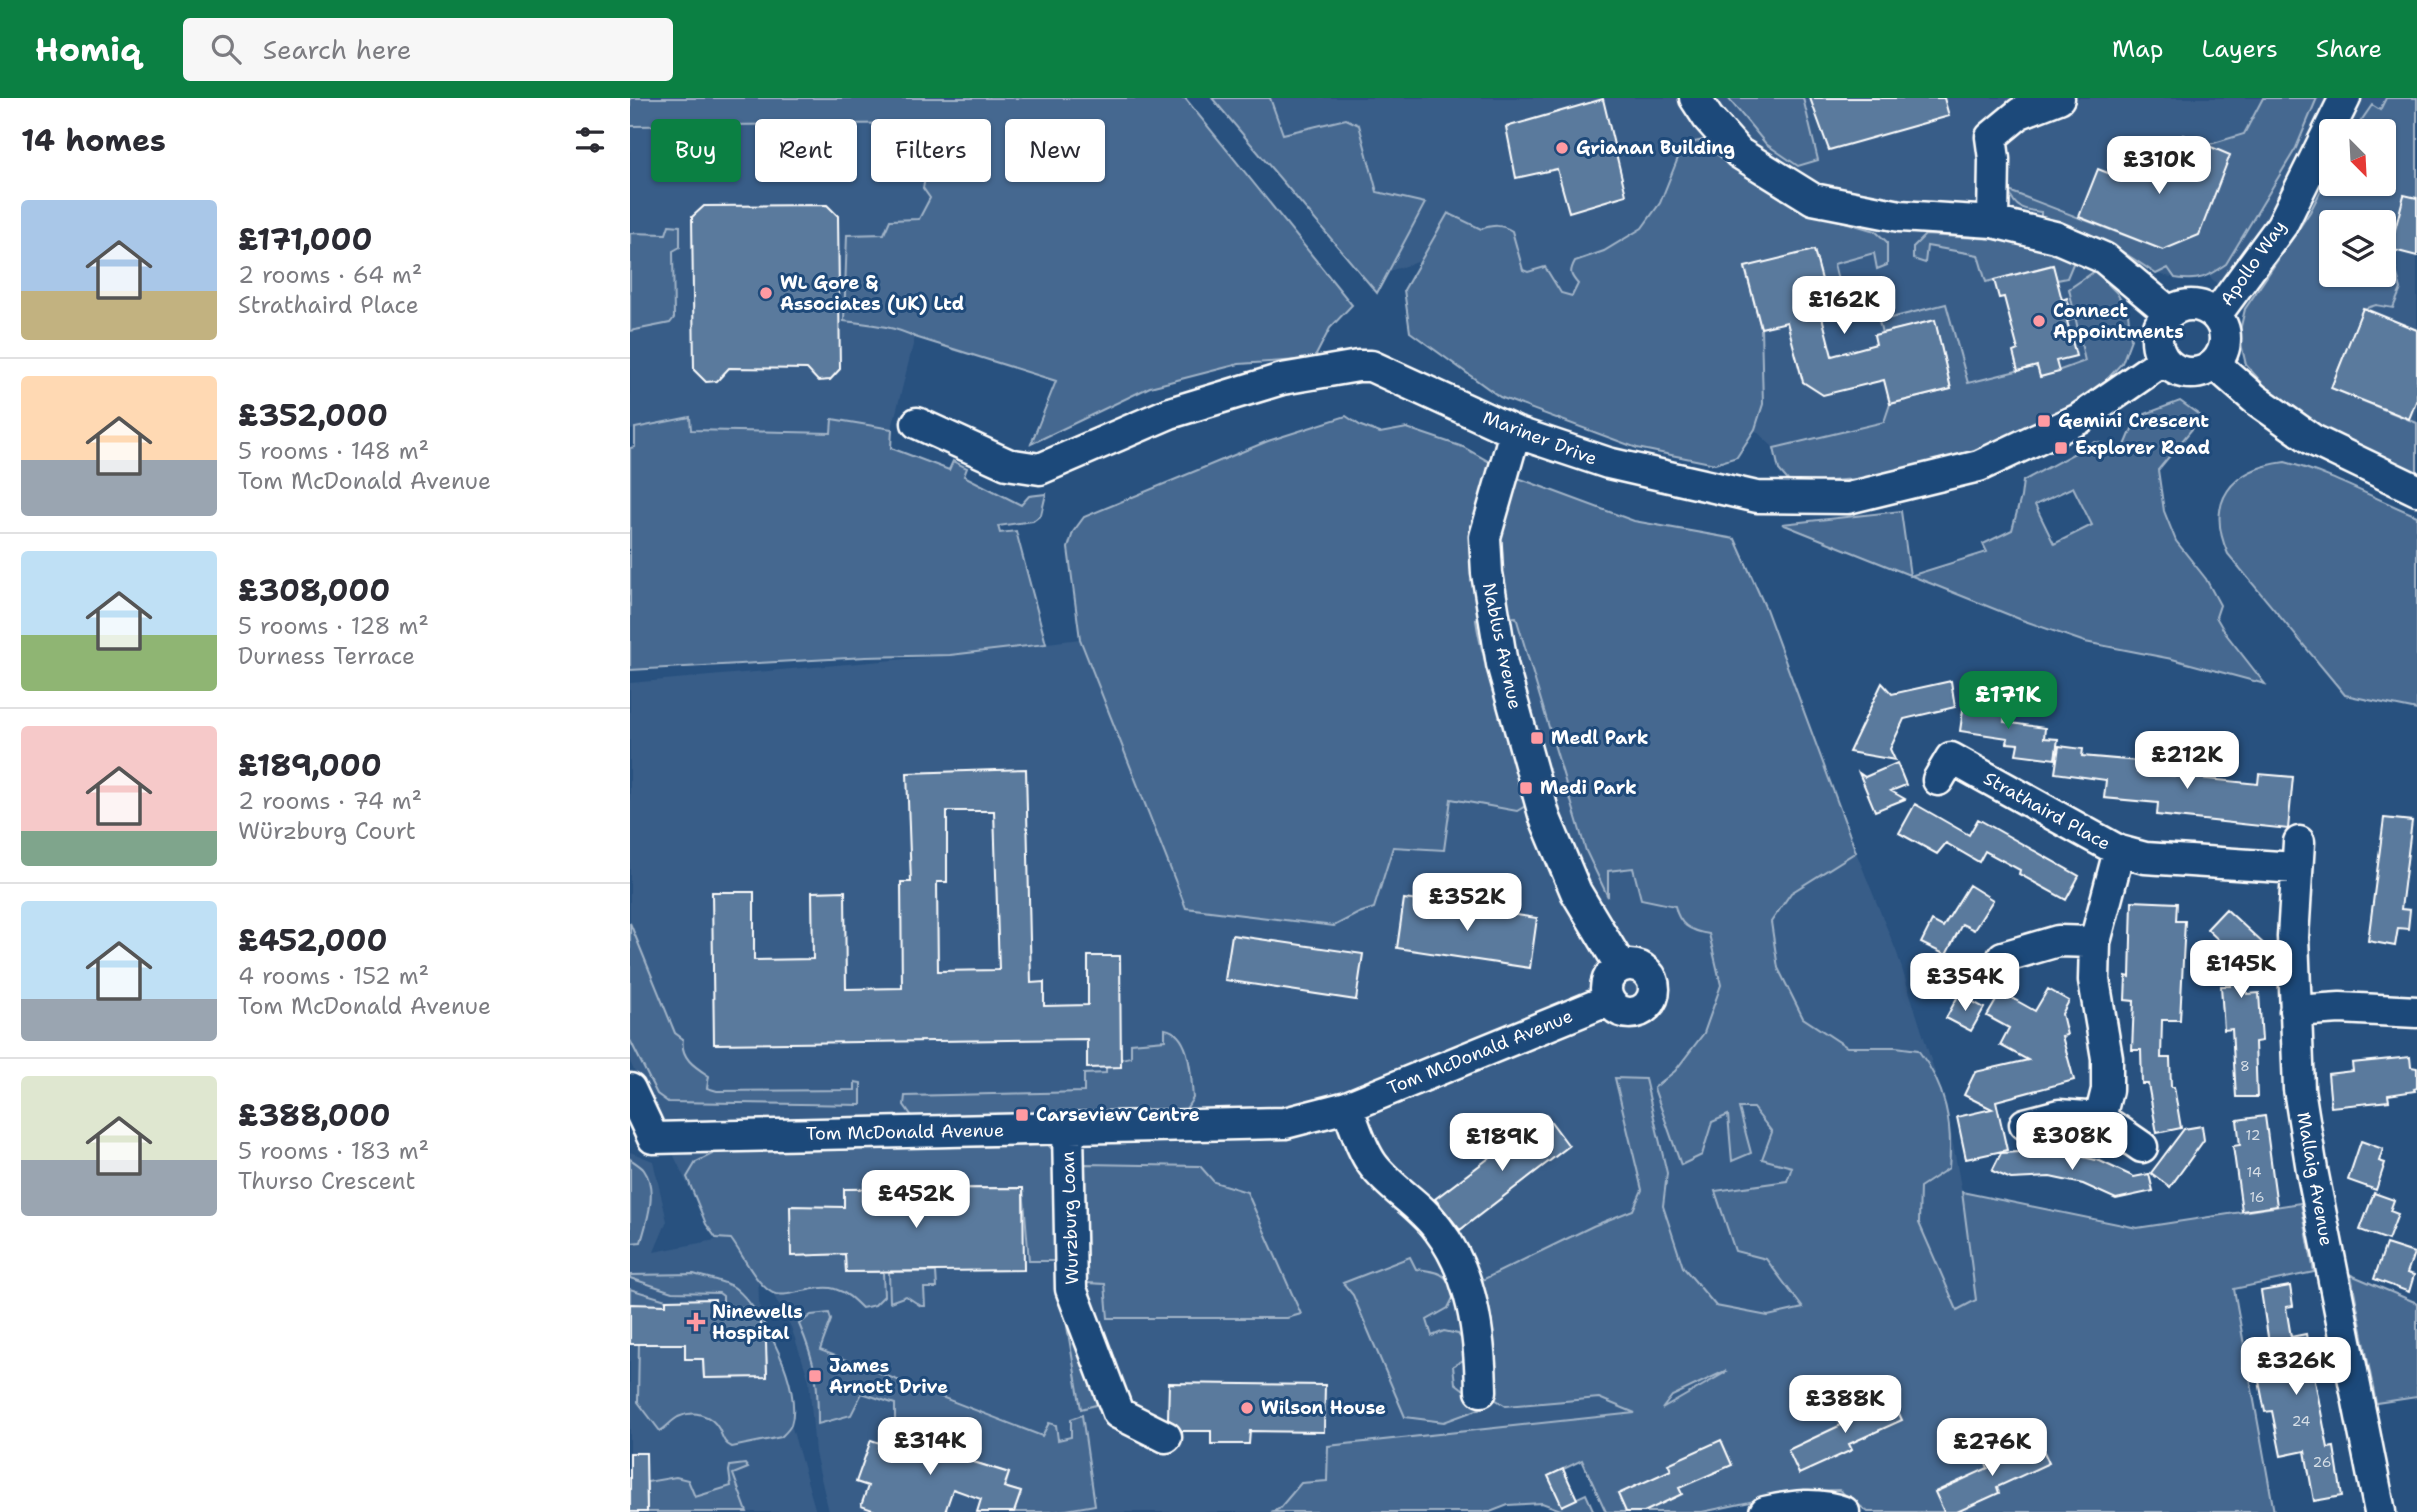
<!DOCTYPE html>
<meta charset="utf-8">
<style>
:root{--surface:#fff;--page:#f7f7f7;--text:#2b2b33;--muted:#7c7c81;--line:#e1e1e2;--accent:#0b8043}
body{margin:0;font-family:"Shantell Sans",sans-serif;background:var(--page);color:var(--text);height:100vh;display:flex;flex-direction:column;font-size:26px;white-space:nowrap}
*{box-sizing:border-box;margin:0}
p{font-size:23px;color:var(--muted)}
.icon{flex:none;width:38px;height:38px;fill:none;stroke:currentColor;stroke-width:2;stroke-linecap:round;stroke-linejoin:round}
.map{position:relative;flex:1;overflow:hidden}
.details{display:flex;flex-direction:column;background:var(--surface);width:630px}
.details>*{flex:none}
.banner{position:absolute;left:21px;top:21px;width:665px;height:63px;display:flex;gap:14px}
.needle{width:46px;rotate:156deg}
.tools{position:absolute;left:1689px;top:21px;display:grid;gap:14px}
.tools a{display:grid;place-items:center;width:77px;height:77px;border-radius:7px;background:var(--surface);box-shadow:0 2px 5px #0004;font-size:35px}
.price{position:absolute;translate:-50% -60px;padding:0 16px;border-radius:14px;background:#fff;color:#222;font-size:23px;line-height:46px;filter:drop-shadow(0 2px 4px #0008)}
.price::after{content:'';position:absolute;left:50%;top:42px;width:21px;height:16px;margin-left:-10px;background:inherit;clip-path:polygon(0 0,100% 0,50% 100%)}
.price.on{background:var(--accent);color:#fff}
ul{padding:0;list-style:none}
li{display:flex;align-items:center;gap:21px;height:175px;padding:0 21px}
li+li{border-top:2px solid var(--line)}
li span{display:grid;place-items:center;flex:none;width:196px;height:140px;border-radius:7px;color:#555}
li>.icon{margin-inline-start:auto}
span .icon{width:84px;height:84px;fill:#fffc;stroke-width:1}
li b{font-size:30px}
h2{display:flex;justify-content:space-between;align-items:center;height:84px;padding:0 21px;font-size:30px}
.tag{padding:0 24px;border-radius:7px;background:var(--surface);box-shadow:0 2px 5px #0004;font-size:24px;line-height:63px}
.tag.on{background:var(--accent);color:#fff}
header{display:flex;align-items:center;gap:42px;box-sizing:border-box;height:98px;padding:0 35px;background:var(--accent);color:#fff}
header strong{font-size:33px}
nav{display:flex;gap:38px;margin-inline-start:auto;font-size:24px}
.search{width:490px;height:63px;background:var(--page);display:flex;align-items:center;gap:18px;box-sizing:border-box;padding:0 24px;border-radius:7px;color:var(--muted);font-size:26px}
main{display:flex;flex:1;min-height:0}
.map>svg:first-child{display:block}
.built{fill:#375d88;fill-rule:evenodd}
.green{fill:#446890;stroke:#a2b4c8;stroke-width:2;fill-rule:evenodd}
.building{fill:#5a7a9d;stroke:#fff;stroke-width:2;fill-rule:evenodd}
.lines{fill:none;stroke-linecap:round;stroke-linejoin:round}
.minor-casing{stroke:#fff;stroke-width:35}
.minor{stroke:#1f4a7a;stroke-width:30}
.poi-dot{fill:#ff9aa2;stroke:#1f4a7a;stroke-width:2.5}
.labels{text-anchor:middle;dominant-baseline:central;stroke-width:6;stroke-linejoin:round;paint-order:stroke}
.number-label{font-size:14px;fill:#d6dee6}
.poi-label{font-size:18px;font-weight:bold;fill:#fff;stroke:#1f4a7a;text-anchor:start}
.street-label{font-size:18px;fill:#fff;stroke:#1f4a7a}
</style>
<header>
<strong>Homiq</strong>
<div class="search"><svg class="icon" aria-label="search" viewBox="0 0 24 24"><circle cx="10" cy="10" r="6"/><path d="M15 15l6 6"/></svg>Search here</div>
<nav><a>Map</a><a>Layers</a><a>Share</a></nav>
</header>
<main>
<section class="details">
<h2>14 homes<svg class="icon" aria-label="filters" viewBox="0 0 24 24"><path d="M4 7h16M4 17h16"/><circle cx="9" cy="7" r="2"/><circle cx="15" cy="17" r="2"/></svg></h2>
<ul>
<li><span style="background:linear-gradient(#a9c7e8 65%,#c2b280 0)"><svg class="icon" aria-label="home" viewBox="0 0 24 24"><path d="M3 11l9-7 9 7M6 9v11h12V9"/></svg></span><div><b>£171,000</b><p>2 rooms · 64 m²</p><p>Strathaird Place</p></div></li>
<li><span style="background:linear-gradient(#ffd9b3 60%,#9aa5b1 0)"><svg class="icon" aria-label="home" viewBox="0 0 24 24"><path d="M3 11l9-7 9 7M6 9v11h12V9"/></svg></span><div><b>£352,000</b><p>5 rooms · 148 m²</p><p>Tom McDonald Avenue</p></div></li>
<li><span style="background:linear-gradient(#bfe0f5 60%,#8fb573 0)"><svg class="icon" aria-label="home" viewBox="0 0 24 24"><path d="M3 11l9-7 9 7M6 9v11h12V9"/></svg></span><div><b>£308,000</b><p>5 rooms · 128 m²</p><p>Durness Terrace</p></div></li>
<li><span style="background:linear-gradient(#f6c9c9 75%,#7fa58c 0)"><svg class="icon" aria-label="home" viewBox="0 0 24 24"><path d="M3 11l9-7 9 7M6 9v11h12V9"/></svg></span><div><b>£189,000</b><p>2 rooms · 74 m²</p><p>Würzburg Court</p></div></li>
<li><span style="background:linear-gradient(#bfe0f5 70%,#9aa5b1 0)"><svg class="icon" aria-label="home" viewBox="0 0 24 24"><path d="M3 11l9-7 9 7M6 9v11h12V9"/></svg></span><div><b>£452,000</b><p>4 rooms · 152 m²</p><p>Tom McDonald Avenue</p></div></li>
<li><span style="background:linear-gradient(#dfe7d0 60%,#9aa5b1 0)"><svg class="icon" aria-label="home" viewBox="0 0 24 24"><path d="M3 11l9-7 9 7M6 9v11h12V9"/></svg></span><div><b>£388,000</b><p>5 rooms · 183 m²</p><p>Thurso Crescent</p></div></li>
</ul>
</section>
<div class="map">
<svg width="1787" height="1414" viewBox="0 0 1787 1414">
<rect width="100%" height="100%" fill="#28517f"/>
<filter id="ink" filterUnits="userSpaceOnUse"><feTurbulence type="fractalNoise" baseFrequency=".0143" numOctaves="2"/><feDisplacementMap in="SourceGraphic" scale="14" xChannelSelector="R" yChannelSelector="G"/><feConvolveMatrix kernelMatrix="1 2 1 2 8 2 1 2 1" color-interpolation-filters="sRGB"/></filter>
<g filter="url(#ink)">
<path class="built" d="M591,0H1787V374L1662,260L1579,178L1562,183L1526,176L1481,146L1465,173L1439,191L1471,264L1149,372L1144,350L1125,332L1096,344L791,163L759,173ZM1701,33H1754V86H1701ZM1701,124H1754V177H1701Z
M307,24L293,90L300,100L289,121L260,122L254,136L217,137L214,223L252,228L285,239L262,331L202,321V335L60,332V320L0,332V233L40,225L44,220L43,153L37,136L0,135V28Z
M1136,511L1226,754L1267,855L1316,1009L1332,1094L1346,1203L1254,1250L1105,1269L1030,1313L698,1348L697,1383L671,1385L649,1411L641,1414H199L185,1355L179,1282L161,1229L128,1169L129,1205L137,1242L186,1414H0V1054L23,1063L37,1123L24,1154L90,1141L86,1140L76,1126L0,964V585L320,557L450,541L886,519Z"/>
<path class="green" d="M0,0H555L722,207L700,230L684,261L609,266L520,289L401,346L426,283L285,239C264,228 238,226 214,223L217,137L254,136L260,122L289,121L300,100L293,90L306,25L0,28Z
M582,0H640L653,36L716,21L729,27L747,94L795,105L747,195Z
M1098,0H1173L1188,62L1168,68L1136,46Z
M1633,0H1687L1666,50L1596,166C1577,179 1569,184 1545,180L1538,170L1526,176C1490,151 1455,129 1411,120V114C1394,112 1385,111 1379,93L1533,152L1577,47L1614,36Z
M1756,0H1787V100L1760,151L1771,191L1763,210L1746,207L1733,211L1701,290L1787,325V374L1708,340L1634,287L1616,267L1609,237L1615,211L1680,114L1701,73V86H1754V33H1724L1742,7L1750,12ZM1701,124H1754V177H1701Z
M1079,41L1088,57L1177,113L1245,133L1257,144V167L1247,171L1244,155L1204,166L1214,207L1200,212L1184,152L1115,170L1131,230L1133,306L1125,331L1107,359L1085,366L1007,350L870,299L780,234L774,192L818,115L851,131C863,127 871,126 882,133L893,172L898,174L915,169L931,195L942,198L948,186C940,177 939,174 945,163L974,153L1012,130L1030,105L1050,55L1060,45Z
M39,127L50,128V149L43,153L44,220L40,225L0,233V135L36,136Z
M1295,137L1366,141L1406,147L1445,161L1437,180L1427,182L1422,167L1356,184L1348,157L1297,148L1295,165L1283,161V149Z
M1465,173L1487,195L1498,215L1501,241L1492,265L1470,289L1433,316L1346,359L1266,378L1161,386L1149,372L1144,350L1254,324L1260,306L1321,291L1305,223L1252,235L1249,223L1316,206L1338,285L1407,268L1411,279L1455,263L1439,191Z
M1550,303L1572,319L1528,372L1534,413L1546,443L1576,481L1590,507L1586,519L1596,536L1635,586L1542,561L1455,544L1392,522L1152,426L1271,413L1280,478L1357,454L1353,446L1382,432L1391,399L1393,383L1465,344L1494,350L1507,319ZM1443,389L1462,427L1424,446L1405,407Z
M716,318L731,328L750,335L777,330L833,349L888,380L1004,423L1105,441L1136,511L1226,754L1161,795L1141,824L1148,870L1173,920L1217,949H1266L1288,952C1316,988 1323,1026 1319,1070L1290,1089L1289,1125L1327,1212L1346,1202L1332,1094L1507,1130L1671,1105L1684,1174L1604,1191L1644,1414H1238L1209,1392L1173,1393L1072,1414H976L952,1362L919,1378L932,1407L956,1396L964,1414H936L912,1405L878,1407L860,1414H641L649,1411L671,1385L697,1383L698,1348L1005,1315L969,1300L876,1308L863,1300L850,1183L963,1128L1003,1112L1012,1092L985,980L1015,981L1037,1075L1033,1108L1053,1169L1086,1208L1138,1218L1173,1210L1136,1161L1105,1153L1085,1093L1157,1083L1162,1069L1132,1061L1142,1034L1123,1010H1109L1121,1055L1102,1063L1098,1017L1082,1024L1072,1057L1051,1067L1024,990L1045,973L1074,935L1091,887L1079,836C1060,833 1049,827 1045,808L1011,801L1003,770L978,773V799L956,753L886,519L846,522C852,563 866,593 878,633C885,657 889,682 897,707L887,713L821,701L814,752L763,749L744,810L729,815L704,828L556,810L450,541L438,450L443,434L454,419L638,343ZM1095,1273L1096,1274L1032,1311L1042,1298Z
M60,319L61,332L201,335L202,321L262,331L261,350L319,372L323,363L337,370L334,378L391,407L399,398L416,396L411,417L403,423L368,428L370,435L386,433L416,546L320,557L236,559L0,572V350L5,349V330Z
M1655,364C1701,376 1743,400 1787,418V612L1715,597L1598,456C1575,403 1601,371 1655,364Z
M0,825L45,935L53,941C50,960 65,969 79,978L77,990L87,993L225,992V984L231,985V1007L38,1004L27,996L0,942Z
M535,931C561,935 561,979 563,1000L556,1011L284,1021L274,1007L275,998L454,994V976L476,975V969H491V961L501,959V945L535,942Z
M418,1047L431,1060L477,1304L451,1311L426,1163H399L393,1090H314V1131L297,1090L214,1091L215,1126H211L210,1109H161V1158L210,1156L211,1140H215L216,1174H253L254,1198L245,1207L232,1210C224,1202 216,1194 205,1191C185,1185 154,1203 141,1194C124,1183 113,1157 101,1141L86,1140L76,1126L57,1079L66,1064L86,1054Z
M0,1061C4,1064 11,1068 14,1072C28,1092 17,1123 11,1144L0,1145Z
M455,1066L570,1068L584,1084L617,1094L671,1216L657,1220H478L475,1186L457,1185Z
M780,1159L786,1171C807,1173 818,1175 825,1196L818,1210L797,1222L802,1238L814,1233L828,1236L838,1250L835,1261L823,1268L825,1285L842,1298L852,1310L814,1324L775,1319L723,1197L713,1185Z
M259,1174H306L307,1190H294L295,1208H291L276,1198L260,1204Z
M64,1176C76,1180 95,1183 105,1190C134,1213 173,1291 161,1327C159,1332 154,1336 151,1339L102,1349C93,1345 93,1339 89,1331C81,1316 63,1312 48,1319C41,1323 37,1329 30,1333L8,1304L9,1242L0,1211V1191L36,1202V1246H55V1261H73L74,1280L137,1278C136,1247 137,1204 93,1208V1198L89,1195L42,1194L0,1180V1177Z
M1721,1177L1787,1205V1299L1746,1305Z
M199,1215L201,1222L190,1252L412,1338L419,1325L426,1327L428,1342L441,1339V1321L452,1317L465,1407L425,1414H384L391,1395L375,1389L379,1375L343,1364L333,1363L340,1342L308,1333L301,1352L265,1335V1306L232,1295L221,1317L188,1326C188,1283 186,1265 169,1226L181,1217Z
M115,1366L118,1370L103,1376L117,1414H17V1384L46,1379L58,1382L65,1399L101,1388L99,1373L100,1368Z"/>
<path class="building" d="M1180,0H1314L1319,18L1199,52Z
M973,1L996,97L939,114L927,71L886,80L876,29Z
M1553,37L1600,57L1569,137L1533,152L1449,119L1468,71L1483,77L1487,66L1524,82L1538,49L1546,53Z
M1774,97L1787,100V158L1760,151Z
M197,107L208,118L210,271L200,282L188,283L177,271L99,270L87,283L76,284L64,272L62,119L74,108Z
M1184,152L1200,212L1191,215L1202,258L1246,246L1244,237L1305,222L1321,291L1260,306L1254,282L1193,297L1173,284L1157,224L1131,230L1115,169Z
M1423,167L1432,202L1437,200L1443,221L1437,223L1446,258L1426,263L1429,274L1410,279L1407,268L1388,273L1383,254L1388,252L1374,199L1369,200L1364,182Z
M1733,210L1787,232V301L1779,321L1701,290Z
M1321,583L1325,609L1274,621L1260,651L1265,662L1219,654L1252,585L1262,596Z
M1334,605L1376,610L1374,624L1415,630L1414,640L1428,641L1425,661L1386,656L1388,646L1377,645L1378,640L1330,633Z
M1429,648L1453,651L1452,658L1508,663L1507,674L1628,686L1629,676L1663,679L1658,731L1527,717L1528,705L1474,700L1476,682L1425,675Z
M1267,665L1276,687L1261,693L1275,701L1245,713L1229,675L1235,679Z
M396,671L401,885L414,884V908L458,907V858H490L491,969L457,970V941L84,946L82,794H124V862L183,861L182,794L215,793L216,891L272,890L271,784H281L277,675ZM317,713H364L369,872L308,873L307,784H317Z
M1285,706L1339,737L1348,721L1449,778L1436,802L1389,776L1390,772L1355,753L1349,764L1316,745L1307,756L1269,735Z
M1754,720L1782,723L1771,811L1780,812L1778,831L1768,830L1765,848L1738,843Z
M1339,787L1363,802L1344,832L1332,826L1316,857L1291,845L1302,823L1313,829Z
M774,801L907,820L900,870L767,850Z
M1502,803L1547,805L1546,823H1555L1550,922H1532L1531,960H1540L1541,989H1544L1551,1030L1527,1035L1518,986H1512L1511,952H1502L1504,903L1495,902L1496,878L1500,879Z
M1596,811L1636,848L1617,869V896L1629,895L1632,943L1625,944L1627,999H1606L1602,931L1594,932L1591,888H1601L1600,853L1577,831Z
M602,837L733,856L726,902L595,882Z
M1418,891L1439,903L1432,916L1437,937L1432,938L1444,982L1366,1003L1377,1052L1336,1061L1327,1019L1362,1011L1334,997L1345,974L1398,962L1370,947L1379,930L1357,918L1371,894L1405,913Z
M1329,896L1354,910L1341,933L1316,920Z
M1780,959L1781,969L1787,970V990L1784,991L1785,993L1758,997L1759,1003L1701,1009L1698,976L1723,973L1722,965Z
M916,1017L939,1048L830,1132L805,1101Z
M1635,1018L1647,1108L1612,1113L1603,1048L1610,1047L1607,1022Z
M1572,1028L1574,1042L1540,1089L1521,1075L1554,1031Z
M1731,1043L1753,1051L1749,1063L1755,1065L1746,1092L1718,1082Z
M1424,1052L1470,1063L1504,1079L1519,1076L1523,1093L1486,1101L1453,1086L1420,1079L1381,1081L1362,1073L1371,1055Z
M393,1090L394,1172L216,1174L215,1156L161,1158L160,1108L214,1109V1091Z
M1744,1095L1764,1102L1760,1113L1768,1116L1758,1142L1730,1132Z
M1756,1146L1784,1155L1777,1175L1784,1177L1779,1194L1744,1181Z
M1660,1188L1663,1208L1656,1209L1661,1239L1676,1236L1698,1350L1704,1349L1712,1398L1684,1403L1675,1353L1651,1358L1642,1313L1635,1314L1626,1268L1642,1265L1631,1193Z
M85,1201V1209L101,1208L112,1210L129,1222L136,1245L137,1279L74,1280L73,1261H55V1246H0V1206L36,1207V1202Z
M539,1285L695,1287L694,1334L620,1333L619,1346H581V1333H552L538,1321Z
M1261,1298L1272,1322L1219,1346L1222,1352L1169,1376L1158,1352L1211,1327L1208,1322Z
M308,1333L340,1342L334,1361L379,1375L374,1389L391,1394L384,1414H347L351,1401L323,1391L315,1414H248L231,1408L238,1388L226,1384L241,1342L259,1348L265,1335L302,1350Z
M1408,1341L1419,1365L1367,1389L1369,1395L1327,1414H1314L1305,1394L1358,1370L1356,1365Z
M1091,1342L1102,1367L1049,1390L1052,1396L1014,1414H996L988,1396L1041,1372L1038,1366Z
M0,1355H16L17,1414H0Z
M933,1371L947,1401L932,1408L918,1378Z"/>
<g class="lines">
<defs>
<path id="minor" d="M1065,0L1078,20L1109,55L1183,101L1270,118L1363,124L1425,139L1474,160L1539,214
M1363,124L1364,61L1361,39L1390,15L1429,0
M1527 241a34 34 0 1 1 68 0a34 34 0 1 1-68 0Z
M1586,217L1652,127L1715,0
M1585,266L1625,301L1683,342L1787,392
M287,325L377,366L410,371L540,315L652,281L728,268H741L885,334L978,365L1127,399L1218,400L1349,368L1449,321L1534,262
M885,334L855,439L857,475L872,566L915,720L946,794L991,869
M1308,682L1321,660L1489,753L1515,760L1667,770
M1669,744L1663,839L1669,991L1682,1072L1750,1414
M1373,859L1428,843L1465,844
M976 891a24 24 0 1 1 48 0a24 24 0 1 1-48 0Z
M1665,913L1710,910L1787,914
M0,991L23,1040L655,1025L717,1009L979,902
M717,1009C725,1028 731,1051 743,1067C761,1091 790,1106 808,1131C843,1177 850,1237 851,1293
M1470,1020L1477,992V960L1464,882L1465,844L1489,753
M1395,1026L1429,1017L1470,1020L1512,1049
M438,1031L441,1191L488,1315L536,1339
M1135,1414C1162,1408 1187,1404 1214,1414"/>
</defs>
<use href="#minor" class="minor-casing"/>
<use href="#minor" class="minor"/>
</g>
</g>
<g class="poi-dot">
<circle cx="932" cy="50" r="7"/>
<circle cx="136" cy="195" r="7"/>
<circle cx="1409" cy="223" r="7"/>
<rect x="1407" y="316" width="14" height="14" rx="3.5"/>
<rect x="1424" y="343" width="14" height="14" rx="3.5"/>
<rect x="900" y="633" width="14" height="14" rx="3.5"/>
<rect x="889" y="683" width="14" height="14" rx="3.5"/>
<rect x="385" y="1010" width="14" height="14" rx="3.5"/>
<path d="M62.5 1213.5h7v7h7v7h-7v7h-7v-7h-7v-7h7z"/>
<rect x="178" y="1271" width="14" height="14" rx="3.5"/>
<circle cx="617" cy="1310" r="7"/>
</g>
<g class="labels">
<g class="number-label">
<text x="1615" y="968">8</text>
<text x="1623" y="1037">12</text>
<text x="1624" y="1074">14</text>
<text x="1627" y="1099">16</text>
<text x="1671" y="1323">24</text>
<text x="1692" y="1364">26</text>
</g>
<g class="poi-label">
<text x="946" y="50">Grianan Building</text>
<text x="150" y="185">WL Gore &amp;<tspan x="150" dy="21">Associates (UK) Ltd</tspan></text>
<text x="1423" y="213">Connect<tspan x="1423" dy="21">Appointments</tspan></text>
<text x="1428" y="323">Gemini Crescent</text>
<text x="1445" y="350">Explorer Road</text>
<text x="921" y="640">Medl Park</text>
<text x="910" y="690">Medi Park</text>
<text x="406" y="1017">Carseview Centre</text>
<text x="82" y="1214">Ninewells<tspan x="82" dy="21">Hospital</tspan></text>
<text x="199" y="1268">James<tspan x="199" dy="21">Arnott Drive</tspan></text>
<text x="631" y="1310">Wilson House</text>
</g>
<g class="street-label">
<text transform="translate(1623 165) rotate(-55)">Apollo Way</text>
<text transform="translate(910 340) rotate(21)">Mariner Drive</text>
<text transform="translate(872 548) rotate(78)">Nablus Avenue</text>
<text transform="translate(1417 713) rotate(29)">Strathaird Place</text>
<text transform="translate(850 954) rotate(-22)">Tom McDonald Avenue</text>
<text transform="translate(275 1034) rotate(-1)">Tom McDonald Avenue</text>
<text transform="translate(1685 1081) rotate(80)">Mallaig Avenue</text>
<text transform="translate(440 1120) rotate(-92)">Wurzburg Loan</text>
</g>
</g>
</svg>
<div class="tools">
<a><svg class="needle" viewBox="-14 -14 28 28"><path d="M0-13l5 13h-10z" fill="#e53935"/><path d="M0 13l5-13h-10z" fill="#7c7c81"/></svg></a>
<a><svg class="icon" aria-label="layers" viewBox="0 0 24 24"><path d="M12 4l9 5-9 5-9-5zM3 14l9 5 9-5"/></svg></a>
</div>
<b class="price" style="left:1529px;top:98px">£310K</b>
<b class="price" style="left:1214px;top:238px">£162K</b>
<b class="price on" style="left:1378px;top:633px">£171K</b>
<b class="price" style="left:1557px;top:693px">£212K</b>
<b class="price" style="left:837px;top:835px">£352K</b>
<b class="price" style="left:1611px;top:902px">£145K</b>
<b class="price" style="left:1335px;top:915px">£354K</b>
<b class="price" style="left:1442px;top:1074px">£308K</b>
<b class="price" style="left:872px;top:1075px">£189K</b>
<b class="price" style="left:286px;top:1132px">£452K</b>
<b class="price" style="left:1666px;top:1299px">£326K</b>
<b class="price" style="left:1215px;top:1337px">£388K</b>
<b class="price" style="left:300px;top:1379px">£314K</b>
<b class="price" style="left:1362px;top:1380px">£276K</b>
<div class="banner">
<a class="tag on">Buy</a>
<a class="tag">Rent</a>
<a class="tag">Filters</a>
<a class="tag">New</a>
</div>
</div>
</main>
